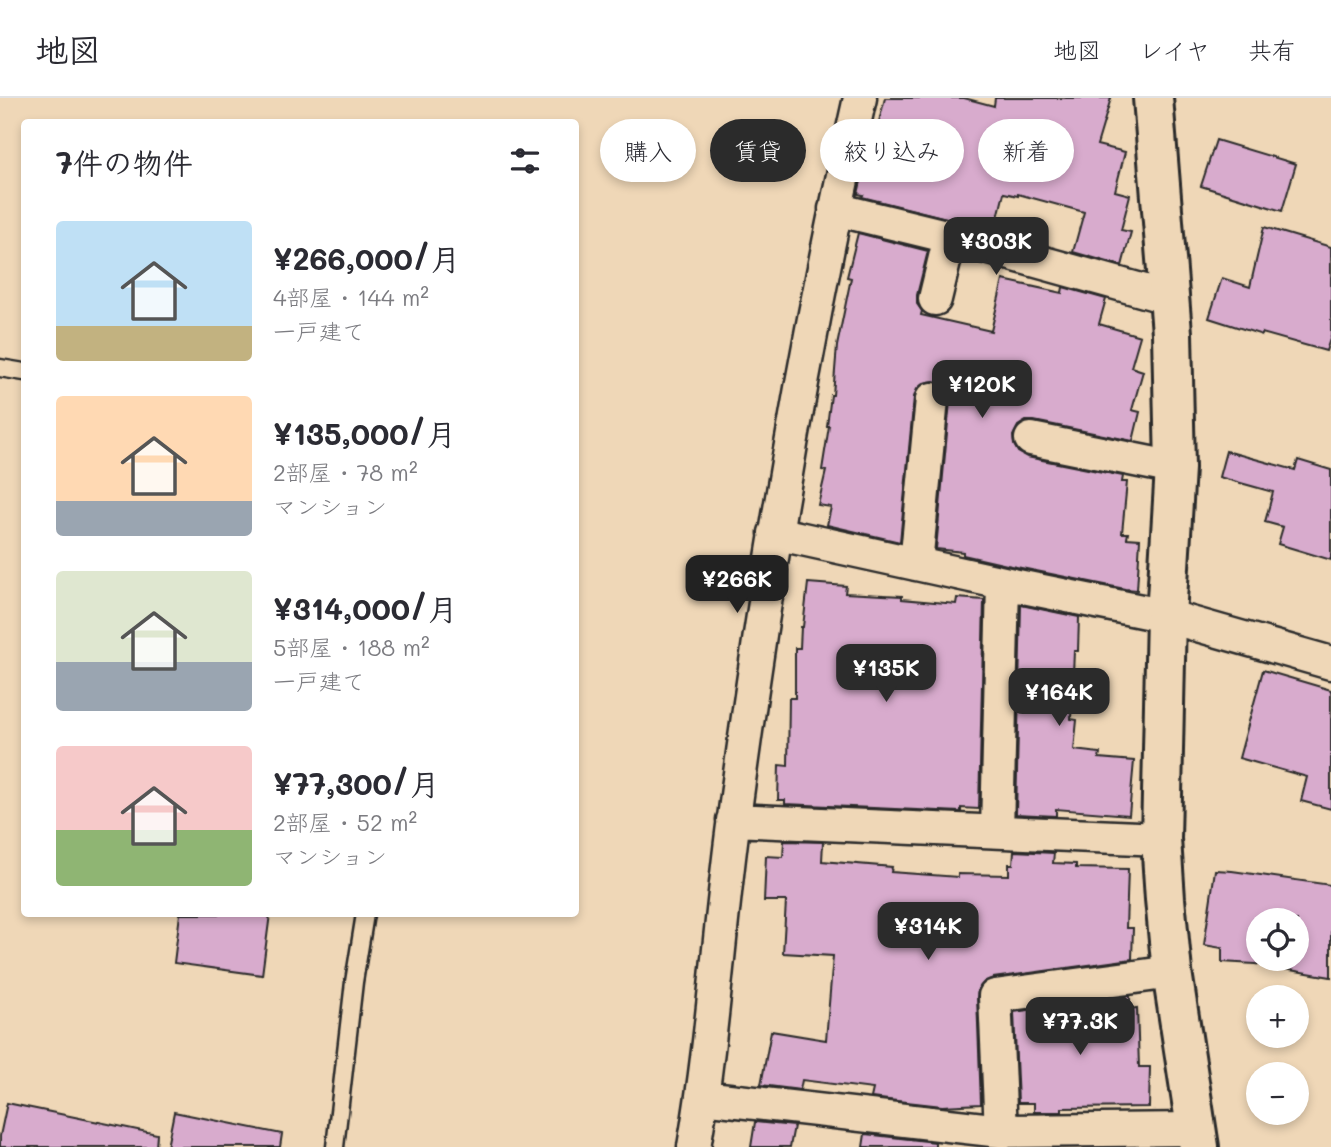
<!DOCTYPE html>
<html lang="ja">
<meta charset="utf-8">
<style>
:root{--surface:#fff;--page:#f2f2f3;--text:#2b2b33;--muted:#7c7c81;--line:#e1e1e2;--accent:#2b2b2b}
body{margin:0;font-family:Mali,"Klee One",sans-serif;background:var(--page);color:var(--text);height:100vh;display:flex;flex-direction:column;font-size:26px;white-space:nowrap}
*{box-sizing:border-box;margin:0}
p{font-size:23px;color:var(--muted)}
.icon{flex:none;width:38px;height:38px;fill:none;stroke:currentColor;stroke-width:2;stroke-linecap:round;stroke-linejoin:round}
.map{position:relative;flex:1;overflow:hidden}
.side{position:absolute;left:21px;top:21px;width:558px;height:798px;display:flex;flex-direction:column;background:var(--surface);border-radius:7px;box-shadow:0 4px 10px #0003}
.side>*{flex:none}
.banner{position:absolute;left:600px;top:21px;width:625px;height:63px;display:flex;gap:14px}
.tools{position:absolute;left:1246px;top:810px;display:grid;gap:14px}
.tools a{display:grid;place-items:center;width:63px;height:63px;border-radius:50%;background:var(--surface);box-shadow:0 4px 10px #0003;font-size:35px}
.price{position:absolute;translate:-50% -60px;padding:0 16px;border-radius:14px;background:var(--accent);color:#fff;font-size:23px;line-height:46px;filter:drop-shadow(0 2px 4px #0008)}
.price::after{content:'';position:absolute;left:50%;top:42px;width:21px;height:16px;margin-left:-10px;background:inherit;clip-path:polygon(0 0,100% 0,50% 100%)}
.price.current{background:#222;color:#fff}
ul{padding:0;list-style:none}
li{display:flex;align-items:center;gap:21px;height:175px;padding:0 35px}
li span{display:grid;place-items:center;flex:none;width:196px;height:140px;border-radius:7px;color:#555}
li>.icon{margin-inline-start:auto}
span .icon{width:84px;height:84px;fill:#fffc;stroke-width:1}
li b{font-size:30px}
h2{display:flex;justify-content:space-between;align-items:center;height:84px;padding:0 35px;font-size:30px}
.pill{padding:0 24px;border-radius:32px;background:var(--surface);box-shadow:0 4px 10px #0003;font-size:24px;line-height:63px}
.pill.current{background:var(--accent);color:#fff}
header{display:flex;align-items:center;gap:42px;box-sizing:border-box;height:98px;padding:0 35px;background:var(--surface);border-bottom:2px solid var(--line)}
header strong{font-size:33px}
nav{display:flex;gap:38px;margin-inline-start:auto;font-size:24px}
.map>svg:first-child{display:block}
.building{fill:#d8abcd;stroke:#2b2b2b;stroke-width:2;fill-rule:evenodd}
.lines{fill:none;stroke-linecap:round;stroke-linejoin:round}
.service-casing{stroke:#2b2b2b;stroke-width:21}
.minor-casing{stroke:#2b2b2b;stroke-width:37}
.tertiary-casing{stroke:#2b2b2b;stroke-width:44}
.service{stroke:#efd7b7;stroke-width:16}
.minor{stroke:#efd7b7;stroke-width:32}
.tertiary{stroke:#efd7b7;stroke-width:38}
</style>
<header>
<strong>地図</strong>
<nav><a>地図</a><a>レイヤ</a><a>共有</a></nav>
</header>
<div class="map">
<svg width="1331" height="1049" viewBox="0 0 1331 1049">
<rect width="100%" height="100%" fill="#efd7b7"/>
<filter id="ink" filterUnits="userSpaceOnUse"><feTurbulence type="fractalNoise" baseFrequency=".0143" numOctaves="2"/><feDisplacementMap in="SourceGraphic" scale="14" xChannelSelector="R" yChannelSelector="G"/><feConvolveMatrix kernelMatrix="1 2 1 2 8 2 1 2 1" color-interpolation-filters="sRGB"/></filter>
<g filter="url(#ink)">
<path class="building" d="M885,0H964L994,8L995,0H1111L1097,47L1125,54L1115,93L1130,97L1121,132L1131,134L1122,168L1073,154L1084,114L1018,96V98L1004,95L995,132L862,99L863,97L858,96L864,70L867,71Z
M1216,42L1296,66L1282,113L1201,88Z
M1264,129L1331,149V238L1326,253L1262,235V237L1209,220L1222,180L1250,189Z
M858,135L928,153L917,197V206L922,213L921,217L991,233L1003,182L1062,195L1063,189L1106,201L1099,226L1140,238L1131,269L1143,273L1132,312L1140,314L1133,343L1034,323H1026L1018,328L1013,338L1014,347L1018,354L1027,359L1123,378L1122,384H1127L1122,435H1128L1127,440L1140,441L1137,492L1125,491L1007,467L963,457V454L936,451L950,303L948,293L943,287L934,283L924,285L917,291L914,299L900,444L827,427L831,409L818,407L826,373L822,372L829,328H827L831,297H833L837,248L851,180L847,179Z
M1226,353L1295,372L1298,362L1331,372V462L1278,446L1283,429L1265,424L1273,394L1219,379Z
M808,485L846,488L845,495L902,498V501L956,506L957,500L984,502L979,711L961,710V714L785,706V702H778L779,667L788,668L789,600H795V550H800L801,529H803Z
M1021,507L1079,519L1078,553H1074L1071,621L1077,622L1074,652L1100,655L1099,660L1134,663L1129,717L1056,711V718L1016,716Z
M1263,572L1331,592V711L1301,703L1307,679L1239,660Z
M784,743L823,744L822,763L892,769L891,774L958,779V776L1009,777V766H1013L1014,753L1054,755L1053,765L1076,766V770L1128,771L1126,830H1133L1132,861L993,880L984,884L978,891L977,899L981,1006L942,1008L871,1000L873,991L802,982L800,992L761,987L771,933L826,942L833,858L783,855L786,803H764L766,758L783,759Z
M1215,772L1232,773L1331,787V879L1255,866L1222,864V850L1204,847ZM1258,822H1297V861H1258Z
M180,816H270L262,877L174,865Z
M1130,898V911L1137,910L1139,969H1150L1149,1009L1062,1010V1014H1034V1005H1018L1014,914Z
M7,1005L157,1036L156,1049H0V1038Z
M174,1014L282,1036L280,1049H167Z
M755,1024L794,1028L790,1049H751Z
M865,1036L935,1044V1049H863Z"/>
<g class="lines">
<defs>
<path id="service" d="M0,270L24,274
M335,1049L354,884L365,816"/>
<path id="minor" d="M835,111L950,139L1170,200
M935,201L950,139
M1031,341L1175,370
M775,435L1003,485L1166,518L1331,565
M916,466L932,301
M733,722L1161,741
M997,733L1003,485
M1172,874L995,898L1001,1033L1196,1031
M702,999L1001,1033
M694,1049C713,940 719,830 734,720C766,479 806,238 860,0"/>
<path id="tertiary" d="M1153,0L1172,235L1175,370L1166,518L1161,741L1165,801L1172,874L1199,1049"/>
</defs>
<use href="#service" class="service-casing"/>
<use href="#minor" class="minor-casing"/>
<use href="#tertiary" class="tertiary-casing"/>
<use href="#service" class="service"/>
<use href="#minor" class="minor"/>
<use href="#tertiary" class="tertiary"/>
</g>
</g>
</svg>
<div class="tools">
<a><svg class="icon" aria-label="locate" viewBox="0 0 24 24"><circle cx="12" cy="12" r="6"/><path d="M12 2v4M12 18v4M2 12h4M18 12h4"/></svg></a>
<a>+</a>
<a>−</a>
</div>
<b class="price" style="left:996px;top:179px">¥303K</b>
<b class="price" style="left:982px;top:322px">¥120K</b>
<b class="price current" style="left:737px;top:517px">¥266K</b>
<b class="price" style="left:886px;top:606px">¥135K</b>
<b class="price" style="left:1059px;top:630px">¥164K</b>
<b class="price" style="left:928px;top:864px">¥314K</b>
<b class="price" style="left:1080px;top:959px">¥77.3K</b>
<div class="banner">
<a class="pill">購入</a>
<a class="pill current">賃貸</a>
<a class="pill">絞り込み</a>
<a class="pill">新着</a>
</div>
<section class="side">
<h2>7件の物件<svg class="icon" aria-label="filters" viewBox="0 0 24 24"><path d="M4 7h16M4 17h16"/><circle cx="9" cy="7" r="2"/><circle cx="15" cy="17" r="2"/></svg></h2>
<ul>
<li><span style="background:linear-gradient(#bfe0f5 75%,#c2b280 0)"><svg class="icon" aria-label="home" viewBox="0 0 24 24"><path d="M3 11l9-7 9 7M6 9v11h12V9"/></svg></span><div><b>¥266,000/月</b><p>4部屋 · 144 m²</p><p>一戸建て</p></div></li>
<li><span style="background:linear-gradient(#ffd9b3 75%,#9aa5b1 0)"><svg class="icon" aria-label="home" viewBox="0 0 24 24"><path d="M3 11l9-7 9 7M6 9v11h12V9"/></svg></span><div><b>¥135,000/月</b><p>2部屋 · 78 m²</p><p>マンション</p></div></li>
<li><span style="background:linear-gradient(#dfe7d0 65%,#9aa5b1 0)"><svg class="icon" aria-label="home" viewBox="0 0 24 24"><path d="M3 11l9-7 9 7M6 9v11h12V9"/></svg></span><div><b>¥314,000/月</b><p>5部屋 · 188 m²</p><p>一戸建て</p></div></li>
<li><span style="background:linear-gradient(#f6c9c9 60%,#8fb573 0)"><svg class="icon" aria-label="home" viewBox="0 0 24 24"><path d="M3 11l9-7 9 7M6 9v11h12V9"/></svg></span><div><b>¥77,300/月</b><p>2部屋 · 52 m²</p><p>マンション</p></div></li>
</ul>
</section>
</div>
